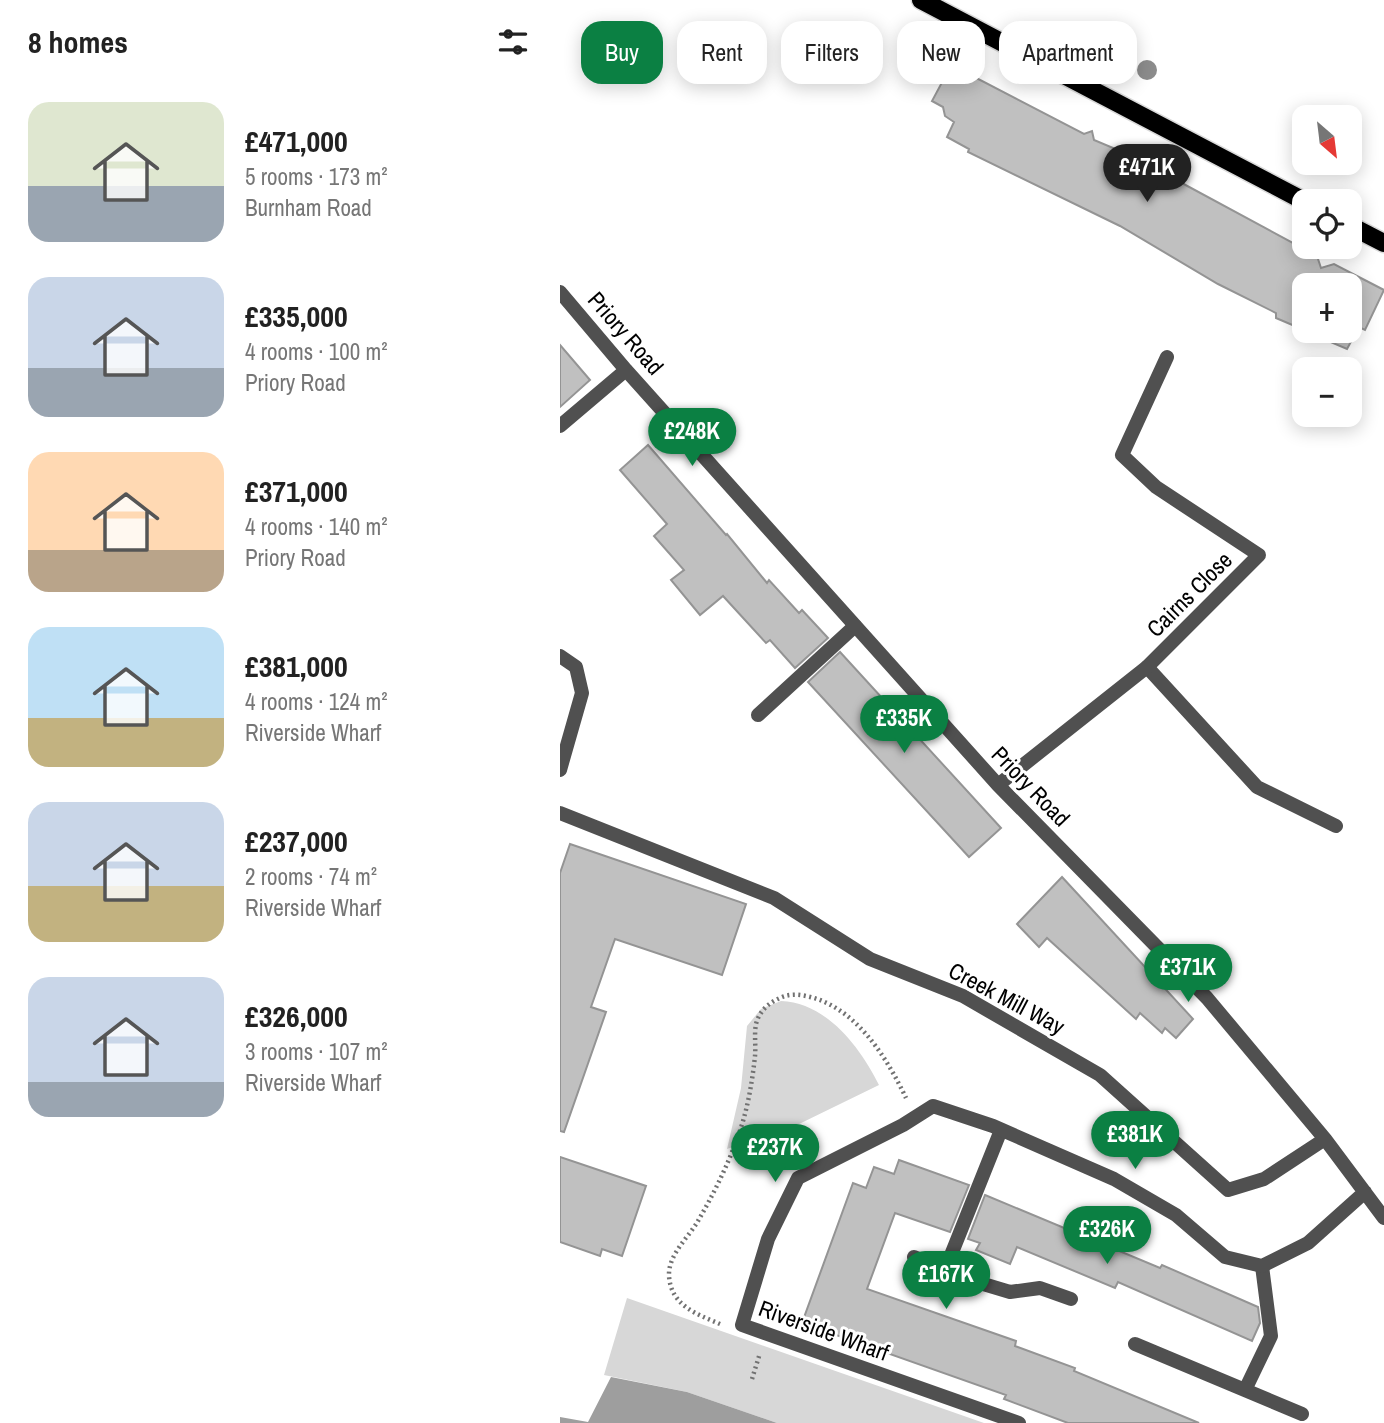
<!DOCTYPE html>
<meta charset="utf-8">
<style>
:root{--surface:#fff;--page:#f6f6f6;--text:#222;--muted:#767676;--accent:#0b8043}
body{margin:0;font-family:"Archivo Narrow",sans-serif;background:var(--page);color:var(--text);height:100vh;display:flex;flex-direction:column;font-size:26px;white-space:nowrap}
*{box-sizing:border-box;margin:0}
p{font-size:23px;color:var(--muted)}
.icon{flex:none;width:38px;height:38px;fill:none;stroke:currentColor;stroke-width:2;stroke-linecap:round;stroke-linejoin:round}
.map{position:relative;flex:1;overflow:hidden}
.drawer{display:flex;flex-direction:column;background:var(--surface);width:560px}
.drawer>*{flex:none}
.hud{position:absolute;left:21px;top:21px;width:665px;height:63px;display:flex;gap:14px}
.needle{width:46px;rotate:152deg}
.buttons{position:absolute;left:732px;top:105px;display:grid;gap:14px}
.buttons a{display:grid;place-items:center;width:70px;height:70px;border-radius:14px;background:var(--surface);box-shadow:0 4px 18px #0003;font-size:35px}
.price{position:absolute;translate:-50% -60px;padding:0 16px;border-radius:24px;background:var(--accent);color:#fff;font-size:23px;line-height:46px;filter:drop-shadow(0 2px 4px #0008)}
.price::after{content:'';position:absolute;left:50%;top:42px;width:21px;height:16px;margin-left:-10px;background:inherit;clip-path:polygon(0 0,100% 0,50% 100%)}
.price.active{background:#222;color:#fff}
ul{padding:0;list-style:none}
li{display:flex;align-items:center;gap:21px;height:175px;padding:0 28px}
li span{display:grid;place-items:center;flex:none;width:196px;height:140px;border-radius:21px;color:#555}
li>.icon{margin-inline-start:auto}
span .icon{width:84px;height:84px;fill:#fffc;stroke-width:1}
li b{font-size:30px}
h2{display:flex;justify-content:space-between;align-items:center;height:84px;padding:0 28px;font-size:30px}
.tag{padding:0 24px;border-radius:21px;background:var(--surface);box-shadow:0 4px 18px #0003;font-size:24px;line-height:63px}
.tag.active{background:var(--accent);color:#fff}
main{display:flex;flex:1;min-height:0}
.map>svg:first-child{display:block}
.green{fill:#d7d7d7}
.water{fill:#9e9e9e}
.building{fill:#c0c0c0;stroke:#949494;stroke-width:2}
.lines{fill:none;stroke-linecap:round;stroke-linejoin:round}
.primary-casing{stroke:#dbdbdb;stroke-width:21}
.path{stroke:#727272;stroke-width:4.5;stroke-dasharray:2 3.5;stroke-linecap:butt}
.service{stroke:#505050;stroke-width:14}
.minor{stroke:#505050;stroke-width:14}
.primary{stroke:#000;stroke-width:18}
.tree{fill:#8c8c8c}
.labels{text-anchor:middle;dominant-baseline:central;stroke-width:6;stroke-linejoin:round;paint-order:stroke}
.street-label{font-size:23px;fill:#000;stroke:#fff}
</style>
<main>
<section class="drawer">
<h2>8 homes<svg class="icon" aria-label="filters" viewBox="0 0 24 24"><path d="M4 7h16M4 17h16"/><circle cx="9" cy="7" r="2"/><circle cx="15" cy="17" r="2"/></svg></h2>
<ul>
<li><span style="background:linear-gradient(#dfe7d0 60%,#9aa5b1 0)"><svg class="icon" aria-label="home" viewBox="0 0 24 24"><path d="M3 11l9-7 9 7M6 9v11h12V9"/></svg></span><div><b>£471,000</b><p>5 rooms · 173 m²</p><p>Burnham Road</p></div></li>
<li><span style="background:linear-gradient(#c9d6e8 65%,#9aa5b1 0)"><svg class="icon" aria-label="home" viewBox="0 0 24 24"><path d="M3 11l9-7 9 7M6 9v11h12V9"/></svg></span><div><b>£335,000</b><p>4 rooms · 100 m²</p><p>Priory Road</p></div></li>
<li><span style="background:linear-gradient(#ffd9b3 70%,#b9a48a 0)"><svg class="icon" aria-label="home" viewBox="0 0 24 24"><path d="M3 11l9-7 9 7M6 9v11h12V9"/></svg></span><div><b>£371,000</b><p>4 rooms · 140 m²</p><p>Priory Road</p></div></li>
<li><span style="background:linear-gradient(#bfe0f5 65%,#c2b280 0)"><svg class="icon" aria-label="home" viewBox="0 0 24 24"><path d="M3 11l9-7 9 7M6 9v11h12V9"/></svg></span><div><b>£381,000</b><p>4 rooms · 124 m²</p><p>Riverside Wharf</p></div></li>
<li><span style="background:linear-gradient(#c9d6e8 60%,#c2b280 0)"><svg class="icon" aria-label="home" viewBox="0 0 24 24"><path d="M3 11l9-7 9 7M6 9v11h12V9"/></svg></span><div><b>£237,000</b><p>2 rooms · 74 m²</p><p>Riverside Wharf</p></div></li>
<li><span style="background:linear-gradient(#c9d6e8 75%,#9aa5b1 0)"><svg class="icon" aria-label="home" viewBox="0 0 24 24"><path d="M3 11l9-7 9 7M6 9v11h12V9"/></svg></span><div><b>£326,000</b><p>3 rooms · 107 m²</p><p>Riverside Wharf</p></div></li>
</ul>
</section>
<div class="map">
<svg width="824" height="1423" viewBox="0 0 824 1423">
<rect width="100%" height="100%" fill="#fff"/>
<path class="green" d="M221,1001C267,1003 300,1047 319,1085L237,1125L167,1149L181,1088L187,1026L201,1009Z
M67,1298L424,1423H217L127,1392L44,1375Z"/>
<path class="water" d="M51,1377L127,1392L217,1423H0V1417L28,1422Z"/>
<path class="building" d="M399,69L524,134L532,131L534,140L558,150L560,153L580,162L587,174L597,173L620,182L757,256L761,268L774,264L824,290L805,330L799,327L787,349L745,331H789V285H744V330L716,318V313L658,284L560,226L408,152L409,149L387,137L394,122L385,116L383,107L372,101L387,73Z
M0,345L30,380L0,407Z
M88,445L166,535L167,534L207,583L209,580L239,613L242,610L268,638L235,668L210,640L206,643L163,596L140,615L111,580L124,570L94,536L107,524L60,470Z
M280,652L441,828L409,857L248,682Z
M10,844L186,904L162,975L55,939L31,1007L46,1012L4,1132L0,1131V873Z
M502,877L633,1019L616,1038L605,1028L602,1033L580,1013L576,1019L487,938L479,947L457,924Z
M0,1157L86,1186L62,1256L42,1249L40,1256L0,1242Z
M339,1160L409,1185L390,1232L335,1213L307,1289L456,1341L455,1346L515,1368L514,1371L639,1423H508L444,1399L446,1395L242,1323L293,1183L306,1188L314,1167L334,1174Z
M425,1195L600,1268L602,1265L698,1307L700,1323L692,1341L558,1282L555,1288L457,1247L450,1264L416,1250L420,1243L408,1239Z"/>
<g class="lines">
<defs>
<path id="primary" d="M361,0L744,201
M789,225L824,243"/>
</defs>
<use href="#primary" class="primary-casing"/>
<path class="path" d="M160,1324C137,1314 111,1306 109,1276C108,1255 128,1238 138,1221C153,1195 167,1167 177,1139C187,1113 192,1084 195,1056C196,1046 194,1034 196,1024C199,1012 208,1003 220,998C228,994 237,994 246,996C295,1006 326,1056 346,1098
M192,1379L200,1353"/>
<path class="service" d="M587,667L697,787L776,826
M198,715L295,626
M354,1257L420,1283L450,1292L480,1288L511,1299
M385,1270L441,1130
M575,1344L742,1414
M685,1390L711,1336L702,1266"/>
<path class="minor" d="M0,292L66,370L438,785L647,998L765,1139L824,1218
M0,426L66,370
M0,656L16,667L22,693L0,770
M438,785L587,667L699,555L596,487L562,455L607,357
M0,813L214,898L310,959L403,996L540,1075L668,1190L704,1179L765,1139
M459,1423L182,1325L208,1239L238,1178L343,1125L373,1106L433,1126L554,1179L616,1215L665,1257L702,1266L748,1243L805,1192"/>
<use href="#primary" class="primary"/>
</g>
<g class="tree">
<circle cx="533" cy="40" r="10"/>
<circle cx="564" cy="56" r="10"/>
<circle cx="587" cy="70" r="10"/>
</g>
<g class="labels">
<g class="street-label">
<text transform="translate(66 333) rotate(49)">Priory Road</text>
<text transform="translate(629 594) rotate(-45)">Cairns Close</text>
<text transform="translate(471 786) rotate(46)">Priory Road</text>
<text transform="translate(447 998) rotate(28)">Creek Mill Way</text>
<text transform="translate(264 1330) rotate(20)">Riverside Wharf</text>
</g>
</g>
</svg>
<div class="buttons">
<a><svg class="needle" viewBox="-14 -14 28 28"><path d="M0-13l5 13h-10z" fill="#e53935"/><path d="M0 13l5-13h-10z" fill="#767676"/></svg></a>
<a><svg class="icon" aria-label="locate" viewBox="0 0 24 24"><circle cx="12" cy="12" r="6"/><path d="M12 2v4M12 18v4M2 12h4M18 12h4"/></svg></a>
<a>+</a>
<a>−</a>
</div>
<b class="price active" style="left:587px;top:204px">£471K</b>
<b class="price" style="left:132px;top:468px">£248K</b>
<b class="price" style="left:344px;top:755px">£335K</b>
<b class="price" style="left:628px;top:1004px">£371K</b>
<b class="price" style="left:575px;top:1171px">£381K</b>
<b class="price" style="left:215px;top:1184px">£237K</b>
<b class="price" style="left:547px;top:1266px">£326K</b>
<b class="price" style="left:386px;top:1311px">£167K</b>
<div class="hud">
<a class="tag active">Buy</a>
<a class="tag">Rent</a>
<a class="tag">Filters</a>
<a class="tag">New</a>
<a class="tag">Apartment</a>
</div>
</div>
</main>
